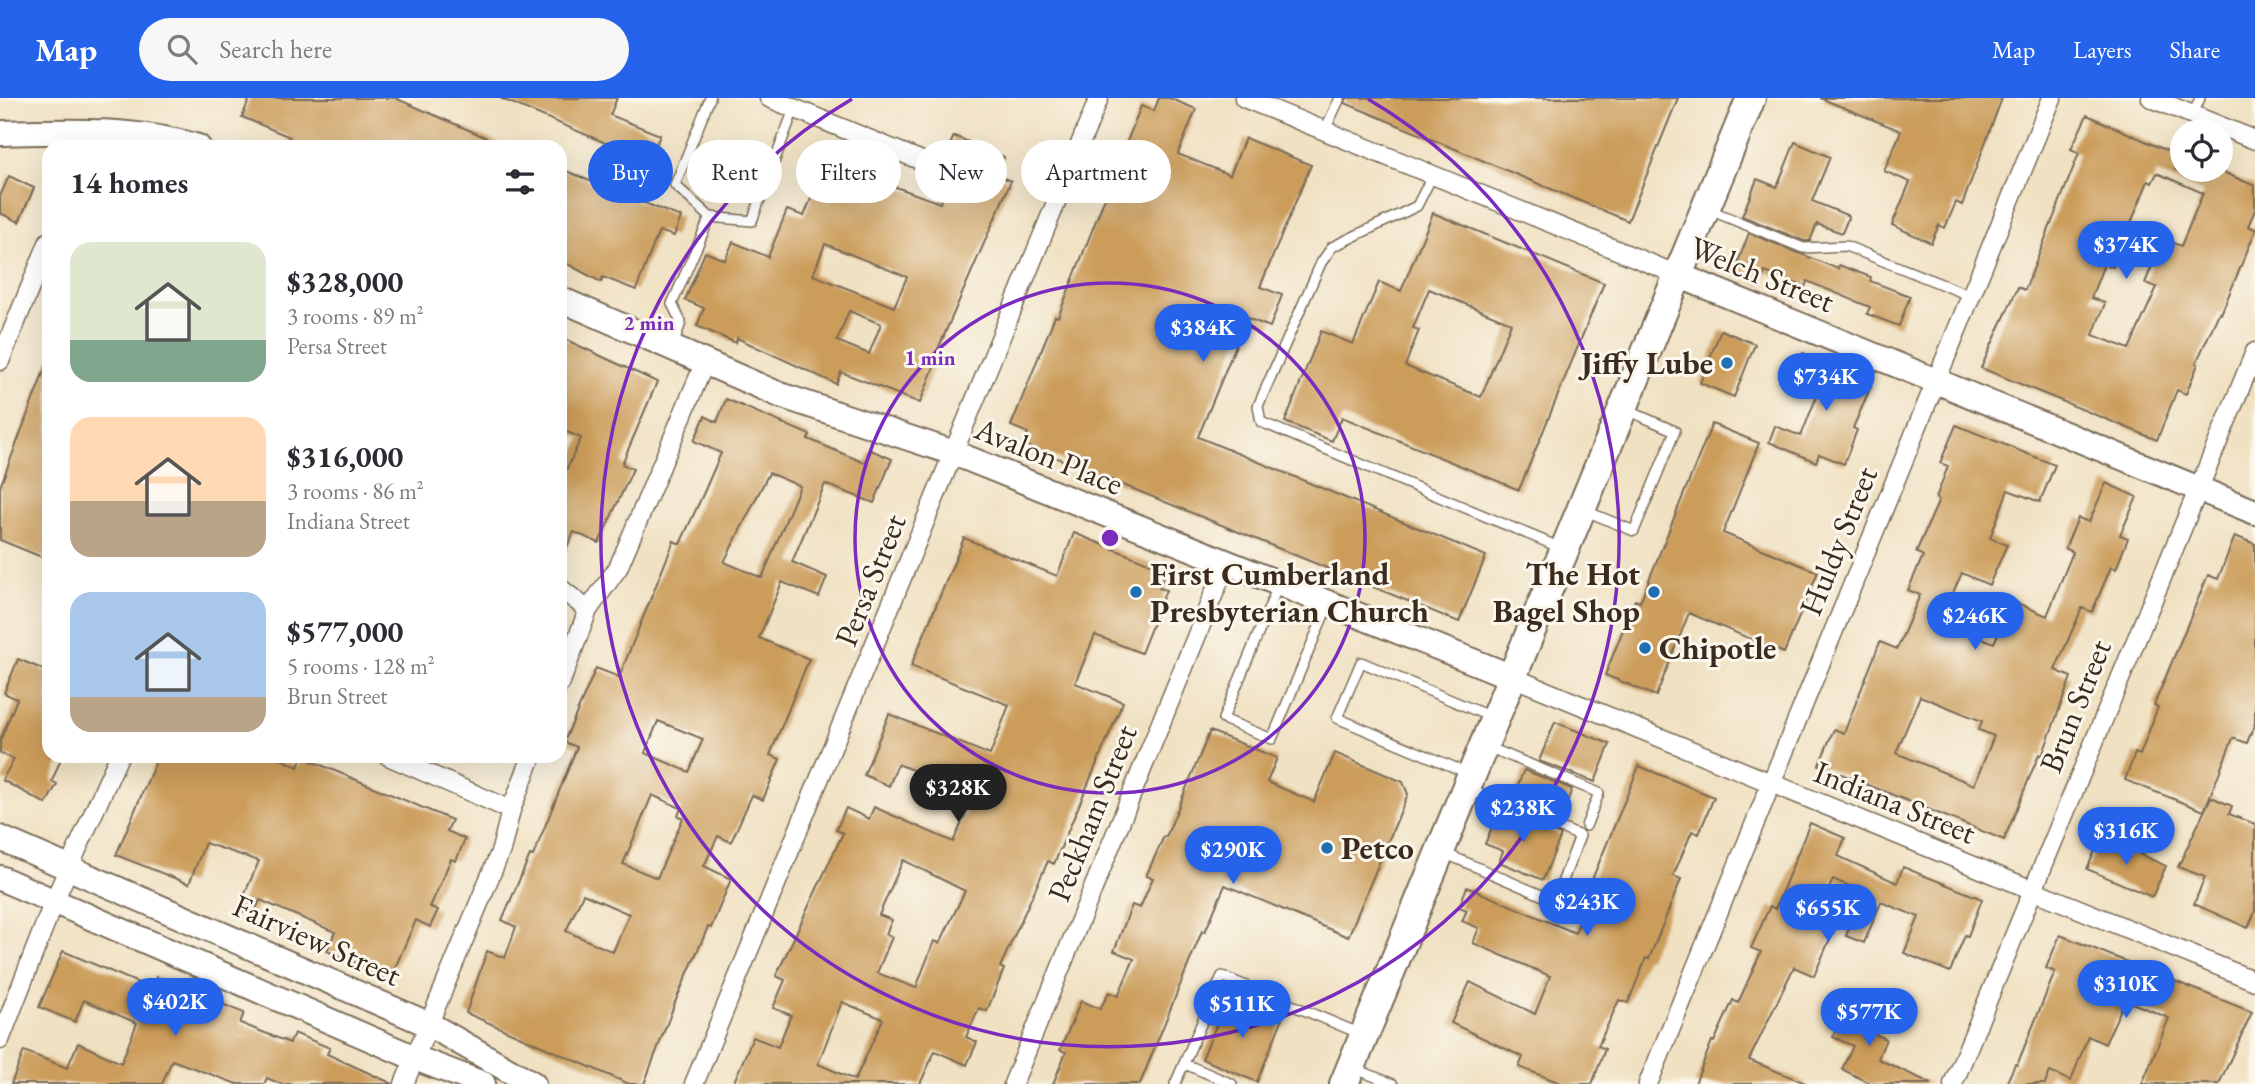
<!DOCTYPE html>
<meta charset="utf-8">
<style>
:root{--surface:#fff;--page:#f7f7f7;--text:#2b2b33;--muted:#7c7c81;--accent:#2563eb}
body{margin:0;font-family:"EB Garamond",serif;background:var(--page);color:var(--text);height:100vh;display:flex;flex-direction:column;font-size:26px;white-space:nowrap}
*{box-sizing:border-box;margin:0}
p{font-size:23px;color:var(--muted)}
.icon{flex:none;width:38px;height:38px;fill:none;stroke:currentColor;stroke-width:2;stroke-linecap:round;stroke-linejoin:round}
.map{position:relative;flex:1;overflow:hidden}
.drawer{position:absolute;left:42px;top:42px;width:525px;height:623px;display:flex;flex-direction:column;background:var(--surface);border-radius:21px;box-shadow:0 7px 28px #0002}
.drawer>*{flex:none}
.top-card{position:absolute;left:588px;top:42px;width:665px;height:63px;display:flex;gap:14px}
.fabs{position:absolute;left:2170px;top:21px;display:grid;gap:14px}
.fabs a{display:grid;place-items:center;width:63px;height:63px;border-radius:50%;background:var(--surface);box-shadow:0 7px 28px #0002;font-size:35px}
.price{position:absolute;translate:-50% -60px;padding:0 16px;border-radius:24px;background:var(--accent);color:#fff;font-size:23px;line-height:46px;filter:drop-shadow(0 2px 4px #0008)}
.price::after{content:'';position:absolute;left:50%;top:42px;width:21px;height:16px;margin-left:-10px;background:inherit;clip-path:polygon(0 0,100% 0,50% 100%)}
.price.current{background:#222;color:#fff}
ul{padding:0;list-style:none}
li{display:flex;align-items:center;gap:21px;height:175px;padding:0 28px}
li span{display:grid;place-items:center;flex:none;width:196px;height:140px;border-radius:21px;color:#555}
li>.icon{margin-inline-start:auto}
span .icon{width:84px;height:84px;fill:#fffc;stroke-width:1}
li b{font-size:30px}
h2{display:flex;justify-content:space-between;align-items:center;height:84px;padding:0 28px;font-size:30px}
.pill{padding:0 24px;border-radius:32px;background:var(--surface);box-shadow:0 7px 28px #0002;font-size:24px;line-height:63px}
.pill.current{background:var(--accent);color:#fff}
header{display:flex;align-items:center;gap:42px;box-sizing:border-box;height:98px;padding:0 35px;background:var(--accent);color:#fff}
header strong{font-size:33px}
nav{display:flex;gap:38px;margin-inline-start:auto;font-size:24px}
.search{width:490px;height:63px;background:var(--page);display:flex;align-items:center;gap:18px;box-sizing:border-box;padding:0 24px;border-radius:38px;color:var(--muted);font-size:26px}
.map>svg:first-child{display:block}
.building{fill:#cb9c5a;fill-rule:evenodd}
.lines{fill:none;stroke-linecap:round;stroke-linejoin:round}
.lane-casing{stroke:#7a6a57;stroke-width:12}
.street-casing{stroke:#7a6a57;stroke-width:21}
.secondary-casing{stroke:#7a6a57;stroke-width:28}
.primary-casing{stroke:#7a6a57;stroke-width:32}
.lane{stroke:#fff;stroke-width:9}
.street{stroke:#fff;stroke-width:18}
.secondary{stroke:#fff;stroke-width:24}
.primary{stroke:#fff;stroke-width:28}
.ring{fill:none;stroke:#7b2cbf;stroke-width:3.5}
.poi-dot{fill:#1f6fb2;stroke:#fbf7ec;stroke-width:2.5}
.labels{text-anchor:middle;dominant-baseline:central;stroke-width:6;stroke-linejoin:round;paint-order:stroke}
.street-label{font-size:32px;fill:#3b2a1e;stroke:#fbf7ec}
.poi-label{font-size:32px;font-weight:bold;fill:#3b2a1e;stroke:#fbf7ec;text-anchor:start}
.centre{fill:#7b2cbf;stroke:#fbf7ec;stroke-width:3.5}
.ring-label{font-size:21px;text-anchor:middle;font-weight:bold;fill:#7b2cbf;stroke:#fbf7ec;stroke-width:6;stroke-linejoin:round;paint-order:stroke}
</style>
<header>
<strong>Map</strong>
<div class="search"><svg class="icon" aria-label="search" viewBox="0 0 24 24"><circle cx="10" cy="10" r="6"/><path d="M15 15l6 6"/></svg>Search here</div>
<nav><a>Map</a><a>Layers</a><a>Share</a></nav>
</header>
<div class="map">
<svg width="2255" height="986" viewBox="0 0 2255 986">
<rect width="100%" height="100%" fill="#fbf7ec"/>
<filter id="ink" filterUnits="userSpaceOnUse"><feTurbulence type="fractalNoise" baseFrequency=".0143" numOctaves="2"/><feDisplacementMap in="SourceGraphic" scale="14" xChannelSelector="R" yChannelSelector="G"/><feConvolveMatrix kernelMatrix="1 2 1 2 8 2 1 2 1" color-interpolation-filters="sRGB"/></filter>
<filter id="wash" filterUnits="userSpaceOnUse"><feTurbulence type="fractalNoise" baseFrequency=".00686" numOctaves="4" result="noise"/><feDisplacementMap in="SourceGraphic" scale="28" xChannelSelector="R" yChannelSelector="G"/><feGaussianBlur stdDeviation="1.57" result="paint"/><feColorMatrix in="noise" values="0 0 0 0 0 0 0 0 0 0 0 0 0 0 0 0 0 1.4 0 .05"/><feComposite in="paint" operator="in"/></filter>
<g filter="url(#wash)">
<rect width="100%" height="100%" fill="#f0e1c2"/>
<g id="blocks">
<path class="building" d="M250,0H395L508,49H286L290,39L242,19Z
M500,0H617L610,17L660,37L634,101L681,119L674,138L659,133L636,192L603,179L601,184L560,162V70L592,84L608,46Z
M1159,0H1169L1196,11L1178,56L1230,77L1245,40L1311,67L1260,189L1282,197L1270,229L1247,220L1198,339L1486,458L1459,524L1023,346L1028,335L1011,328L1055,218L1058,219L1141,8L1154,13Z
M1347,0H1678L1628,123L1345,5Z
M1820,0H2002L1962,107L1956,104L1945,130L1939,127L1931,145L1892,127L1910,84L1884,73L1901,33Z
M2087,17L2181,59L2175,72H2218L2255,88V112L2248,128L2255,131V134L2221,216L2219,215L2196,265L2198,266L2186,296L2177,292L2157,342L1981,270L2018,189L2025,192L2079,55L2071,51ZM2157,75L2203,95L2181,148L2163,141L2145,185L2157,189L2129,251L2093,237L2105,205L2091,200L2104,166L2113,169L2148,83L2152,85Z
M954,38L1004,59L997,77L1011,83L932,265L935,266L920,305L841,274L836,286L737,240L736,245L697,228L704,210L685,202L705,154L725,162L733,144L768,159L787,112L804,118L823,71L854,83L857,75L940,105L955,71L945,67L943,62ZM825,146L907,179L894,209L813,177ZM849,213L881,226L869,256L837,243Z
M1795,44L1830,59L1812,103L1849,118L1842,135L1817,126L1810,143H1804L1742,118L1757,81L1777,89Z
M9,78L34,90L19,124L0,115V98Z
M1433,115L1604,185L1519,392L1342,319L1332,343L1285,324L1321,233L1353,246L1379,184L1401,193ZM1429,191L1511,225L1481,299L1405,268L1419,232L1413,230Z
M1749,135L1838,171L1839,167L1871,179L1870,183L1910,198L1899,228L1867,216L1870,209L1807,183L1805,189L1765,174L1760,187L1733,177Z
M1721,232L1755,246L1734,299L1700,285Z
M560,239L657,284L622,366L633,371L599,445L574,434L560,464V386L581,340L560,331Z
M1803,255L1871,288L1853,330L1857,332L1844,366L1819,356L1816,364L1769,344L1775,328L1801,338L1820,290L1793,277Z
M49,260V462L0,442V389Z
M726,301L810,337L808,341L865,365L871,352L892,361L874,405L825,386L792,464L827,479L819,499L782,484L759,540L809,561L770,657L780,661L763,702L752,697L731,744L718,738L704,768L731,781L711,830L708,829L676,902L644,986H629L466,915L487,853L505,860L516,829L502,822L530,757L533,758L577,649L564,644L596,570L619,579L674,443L680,446L705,392L721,355L694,343L705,318L717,324ZM769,375L800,388L762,480L724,464ZM658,623L703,641L689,674L645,655ZM652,697L681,710L678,718L683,720L657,780L623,766ZM583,796L629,816L613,854L566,833Z
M1712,326L1759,345L1723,435L1818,474L1784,555L1689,515L1656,598L1605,577L1635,502L1640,504Z
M1956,327L2055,367L2040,404L2008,392L1990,440L2007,447L1989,487L1962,475L1940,523L1994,545L2013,503L2047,518L2073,454L2065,450L2078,420L2089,424L2106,385L2137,399L2120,437L2128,440L2116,471L2111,469L2092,514L2082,510L2055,572L2071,579L2042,658L2039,656L2004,742L1819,667L1834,631L1844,635L1880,544L1897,551L1920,497L1908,492L1923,458L1916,454L1939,402L1936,400L1948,368L1940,365ZM1920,598L1982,623L1979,632L1994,638L1974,687L1896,655Z
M1074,435L1166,472L1159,490L1166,492L1141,555L1095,537L1075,585L1123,604L1054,766L1048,763L1000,869L1004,871L987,913L979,910L966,939L977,944L967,967L935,953L920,986H733L753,939L778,949L791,917L773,910L785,882L776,878L843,735L836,732L846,710L869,721L874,709L953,744L967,713L931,697L937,682L898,666L889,688L864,677L889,616L990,657L1009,607L911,568L964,440L1057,478ZM903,762L965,793L940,845L934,843L916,890L877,875L892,839L886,836L892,822L879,817ZM842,904L883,921L855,982L818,966Z
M2235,438L2255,446V625L2247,645L2233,640L2204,713L2125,682L2135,655L2140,657L2158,609L2154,607L2208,477L2218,481Z
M18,561L49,574V658H62L52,683L57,686L46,706L2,682L14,661L0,655V643L17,601L4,595Z
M1555,624L1610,646L1595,684L1539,663Z
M1210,633L1277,660L1267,684L1314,704L1335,655L1403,684L1408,696L1348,839L1225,787L1205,834L1202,833L1140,986H1053L1066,954L1060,952L1081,903L1100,911L1109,894L1118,898L1134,861L1114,853L1132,807L1140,810L1153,780L1146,778L1164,738L1166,739Z
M158,658H274L298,669L302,659L452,722L447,733L465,741L456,763L451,761L430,809L438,812L430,829L416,822L390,881L327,853L335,834L260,802L253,818L238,811L259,763L205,745L189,786L116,757Z
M1639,668L1714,699L1699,736L1692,733L1673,778L1681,781L1649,861L1646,860L1628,905L1619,902L1598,948L1605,951L1592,986H1563L1519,969L1523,959L1451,925L1470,884L1535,916L1550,878L1473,845L1479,830L1462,823L1467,812L1459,809L1467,789L1575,835L1595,785L1591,784Z
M1524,672L1572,691L1560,722L1512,702Z
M2211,699L2232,708L2229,716L2255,726V814L2248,830L2194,806L2205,779L2178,769Z
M1499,712L1561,737L1543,782L1499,764L1503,753L1485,746Z
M1810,725L1845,740L1838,758L1897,785L1903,769L1982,801L1968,838L1965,837L1950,874L1904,855L1919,819L1881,804L1864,845L1846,838L1863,794L1833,781L1814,828L1832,836L1814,878L1794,869L1749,962L1808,986H1695L1712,943L1714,944L1733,902L1738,905L1761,854L1751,850L1770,808L1775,811Z
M2101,739L2166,768L2152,799L2087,771Z
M2060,837L2252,914L2219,986H2142L2169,920L2125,902L2105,946L2088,938L2071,983L2050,974L2045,986H2006L2015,966L2017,967L2055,874L2046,870Z
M63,853L152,891L156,879L244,915L240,925L290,945L294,935L330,950L327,956L393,986H281L267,980L264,986H237L172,962L162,986H11L24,953L67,970L78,945L121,965L137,925L84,902L75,924L39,909Z
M1228,899L1282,922L1257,984L1202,961Z
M1856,900L1885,912L1875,936L1886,941L1878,961L1932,986H1871L1842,971L1853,948L1833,939L1840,921L1846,924Z"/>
</g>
</g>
<g filter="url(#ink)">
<use href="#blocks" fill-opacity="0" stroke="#7a6a57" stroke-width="2"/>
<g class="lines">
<defs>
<path id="lane" d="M2193,17L2200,0
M1324,34L1340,0
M1432,78L1417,108L1332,149L1321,165L1258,308L1261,324L1561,450
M1707,111L1803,150L1846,148L1971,198
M710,119L752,123L794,11
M673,248L681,224L672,206L710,119L675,87L710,0
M1586,413L1634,433L1675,333L1627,312
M1278,488L1223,621L1272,641L1328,507
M1488,649L1599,695L1586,728
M1470,676L1337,620L1361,564L1491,619
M1444,755L1555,803L1580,738L1468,691
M1185,966L1232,986
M1356,971L1393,986
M1175,986L1222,878L1361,936"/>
<path id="street" d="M769,0L934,68
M1244,0L1678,177
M2151,0L2255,42
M0,263L49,143
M560,490L588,512
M1512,579L2255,883
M560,586L588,512L618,470L705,264
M388,658L511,712
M0,942L54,803L119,658
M404,986L501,752L511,712L532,658
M694,986L1099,0
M1013,986L1226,466
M1648,986L2052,0
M1953,986L2255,254"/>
<path id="secondary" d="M0,35C67,33 133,30 198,49
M1678,177L2255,414
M560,201L780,297L954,355L1512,579
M0,740L430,927L533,986
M0,780L415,960L483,986"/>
<path id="primary" d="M1344,986L1751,0"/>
</defs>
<use href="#lane" class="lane-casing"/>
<use href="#street" class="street-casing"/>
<use href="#secondary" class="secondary-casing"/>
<use href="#primary" class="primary-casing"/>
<use href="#lane" class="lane"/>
<use href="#street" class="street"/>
<use href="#secondary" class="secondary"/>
<use href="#primary" class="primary"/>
</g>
</g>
<g class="ring">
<circle cx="1110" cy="440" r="255"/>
<path d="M1368 1A509 509 0 1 1 852 1"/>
</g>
<g class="poi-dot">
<circle cx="1727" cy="265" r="7"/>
<circle cx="1136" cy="494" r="7"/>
<circle cx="1654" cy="494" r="7"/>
<circle cx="1645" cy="550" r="7"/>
<circle cx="1327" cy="750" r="7"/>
</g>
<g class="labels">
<g class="street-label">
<text transform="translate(1762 176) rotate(22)">Welch Street</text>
<text transform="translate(1049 358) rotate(22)">Avalon Place</text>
<text transform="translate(1838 443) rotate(-68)">Huldy Street</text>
<text transform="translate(870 482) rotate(-68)">Persa Street</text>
<text transform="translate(2075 608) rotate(-68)">Brun Street</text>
<text transform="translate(1895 704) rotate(22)">Indiana Street</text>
<text transform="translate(1092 715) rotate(-68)">Peckham Street</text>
<text transform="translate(317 842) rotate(24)">Fairview Street</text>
</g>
<g class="poi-label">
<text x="1713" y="265" text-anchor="end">Jiffy Lube</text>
<text x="1150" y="476">First Cumberland<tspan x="1150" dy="37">Presbyterian Church</tspan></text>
<text x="1640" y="476" text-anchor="end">The Hot<tspan x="1640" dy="37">Bagel Shop</tspan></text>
<text x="1659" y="550">Chipotle</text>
<text x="1341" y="750">Petco</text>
</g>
</g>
<circle cx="1110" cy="440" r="10" class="centre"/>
<g class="ring-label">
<text x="649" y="232">2 min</text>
<text x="930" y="267">1 min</text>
</g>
</svg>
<div class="fabs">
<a><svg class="icon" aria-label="locate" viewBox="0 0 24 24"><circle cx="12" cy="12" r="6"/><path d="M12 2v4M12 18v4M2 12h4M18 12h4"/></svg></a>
</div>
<b class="price" style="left:2126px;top:183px">$374K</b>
<b class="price" style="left:1203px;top:266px">$384K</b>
<b class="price" style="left:1826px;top:315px">$734K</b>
<b class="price" style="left:1975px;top:554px">$246K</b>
<b class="price current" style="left:958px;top:726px">$328K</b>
<b class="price" style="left:1523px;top:746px">$238K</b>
<b class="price" style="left:2126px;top:769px">$316K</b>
<b class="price" style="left:1233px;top:788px">$290K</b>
<b class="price" style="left:1587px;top:840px">$243K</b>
<b class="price" style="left:1828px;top:846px">$655K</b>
<b class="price" style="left:2126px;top:922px">$310K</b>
<b class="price" style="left:175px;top:940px">$402K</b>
<b class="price" style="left:1242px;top:942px">$511K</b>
<b class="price" style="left:1869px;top:950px">$577K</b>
<div class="top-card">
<a class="pill current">Buy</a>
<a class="pill">Rent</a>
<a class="pill">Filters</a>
<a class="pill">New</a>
<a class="pill">Apartment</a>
</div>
<section class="drawer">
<h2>14 homes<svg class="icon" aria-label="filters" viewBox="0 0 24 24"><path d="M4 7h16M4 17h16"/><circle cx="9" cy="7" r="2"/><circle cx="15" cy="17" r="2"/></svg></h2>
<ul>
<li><span style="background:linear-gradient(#dfe7d0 70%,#7fa58c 0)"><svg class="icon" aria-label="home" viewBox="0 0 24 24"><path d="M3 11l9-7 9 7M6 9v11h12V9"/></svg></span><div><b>$328,000</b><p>3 rooms · 89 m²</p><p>Persa Street</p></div></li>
<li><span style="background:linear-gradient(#ffd9b3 60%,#b9a48a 0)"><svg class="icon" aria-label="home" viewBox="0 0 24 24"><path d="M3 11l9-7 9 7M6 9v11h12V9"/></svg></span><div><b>$316,000</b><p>3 rooms · 86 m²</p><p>Indiana Street</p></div></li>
<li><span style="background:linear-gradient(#a9c7e8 75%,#b9a48a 0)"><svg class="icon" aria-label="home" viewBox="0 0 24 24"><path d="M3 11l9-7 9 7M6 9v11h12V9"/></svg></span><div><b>$577,000</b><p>5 rooms · 128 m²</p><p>Brun Street</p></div></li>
</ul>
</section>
</div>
